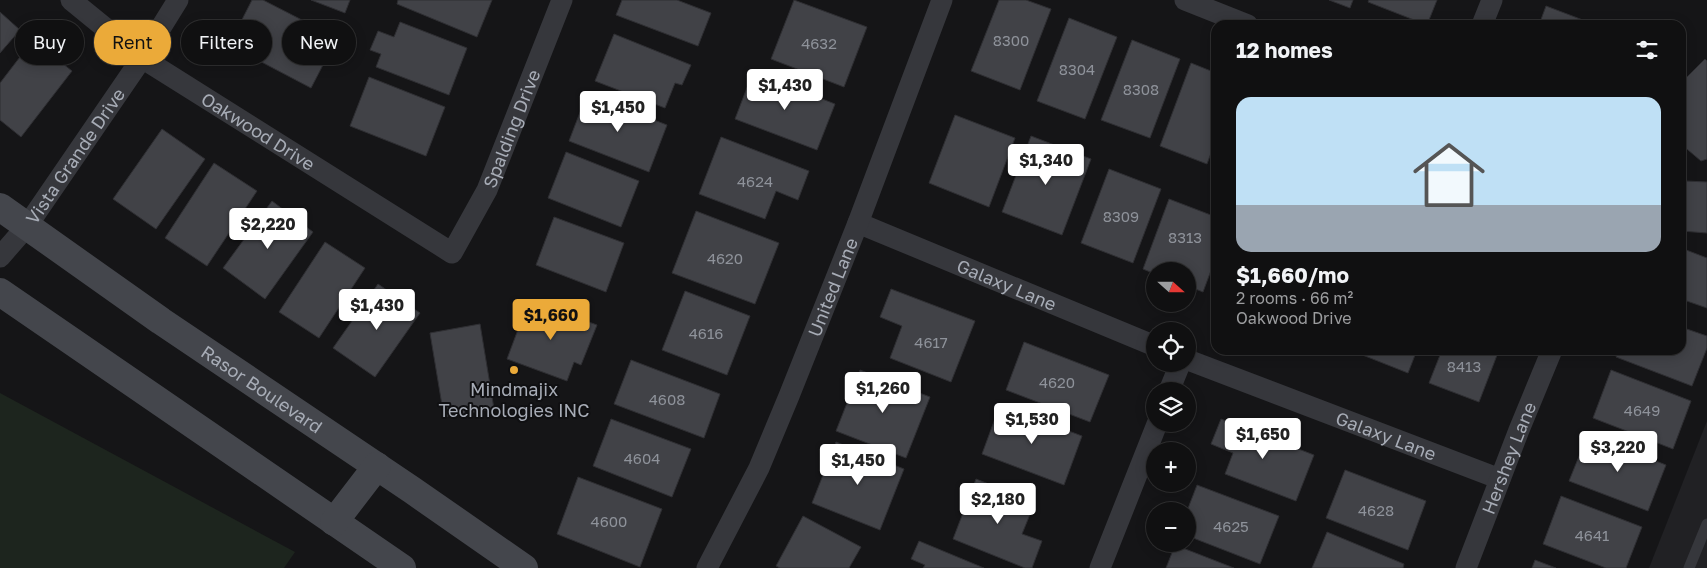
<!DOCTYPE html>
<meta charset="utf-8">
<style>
:root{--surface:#101011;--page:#1e1e1f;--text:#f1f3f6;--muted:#9c9d9f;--line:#303031;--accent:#ebaa39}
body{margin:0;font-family:"Golos Text",sans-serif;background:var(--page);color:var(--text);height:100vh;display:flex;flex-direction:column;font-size:19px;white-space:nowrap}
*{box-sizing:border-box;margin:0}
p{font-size:16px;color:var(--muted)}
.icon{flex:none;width:28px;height:28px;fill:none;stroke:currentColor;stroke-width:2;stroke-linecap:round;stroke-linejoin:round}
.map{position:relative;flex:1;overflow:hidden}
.panel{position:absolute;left:1211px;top:20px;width:475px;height:335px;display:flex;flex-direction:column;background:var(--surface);border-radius:15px;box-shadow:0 2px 12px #0003,0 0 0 1px var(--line)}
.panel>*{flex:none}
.top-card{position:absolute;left:15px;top:20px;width:475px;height:45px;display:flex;gap:10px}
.needle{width:32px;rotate:111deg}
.controls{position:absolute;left:1146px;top:262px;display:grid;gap:10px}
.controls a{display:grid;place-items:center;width:50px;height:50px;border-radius:50%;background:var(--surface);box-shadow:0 2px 12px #0003,0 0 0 1px var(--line);font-size:25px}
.price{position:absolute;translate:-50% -42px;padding:0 11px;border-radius:5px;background:#fff;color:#222;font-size:16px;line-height:32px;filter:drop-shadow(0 1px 2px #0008)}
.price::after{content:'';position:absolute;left:50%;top:30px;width:15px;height:11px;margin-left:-8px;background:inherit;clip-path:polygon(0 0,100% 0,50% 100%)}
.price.current{background:var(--accent);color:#111}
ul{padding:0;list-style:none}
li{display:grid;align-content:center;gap:10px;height:265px;padding:0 25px}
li+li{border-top:1px solid var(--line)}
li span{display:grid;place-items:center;height:155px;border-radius:15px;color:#555}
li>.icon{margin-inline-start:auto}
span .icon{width:90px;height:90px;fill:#fffc;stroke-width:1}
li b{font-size:21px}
h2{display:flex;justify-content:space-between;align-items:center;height:60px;padding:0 25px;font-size:21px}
.pill{padding:0 18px;border-radius:22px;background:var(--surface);box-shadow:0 2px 12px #0003,0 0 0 1px var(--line);font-size:18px;line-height:45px}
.pill.current{background:var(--accent);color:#111}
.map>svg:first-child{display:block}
.built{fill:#212124}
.green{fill:#1d251e}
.building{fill:#414247;stroke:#2f2f33}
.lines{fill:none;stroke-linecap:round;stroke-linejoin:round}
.service{stroke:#36373c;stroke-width:11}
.minor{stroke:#36373c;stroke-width:21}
.secondary{stroke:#44464c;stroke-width:28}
.poi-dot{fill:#ebaa39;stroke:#101012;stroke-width:2}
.labels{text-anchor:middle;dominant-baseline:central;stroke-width:4;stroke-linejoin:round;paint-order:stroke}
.number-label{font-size:15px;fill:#8e929a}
.street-label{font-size:18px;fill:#a7acb6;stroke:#101012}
.poi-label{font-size:18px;fill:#a7acb6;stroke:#101012}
</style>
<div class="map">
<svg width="1707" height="568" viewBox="0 0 1707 568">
<rect width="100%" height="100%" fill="#151517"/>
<path class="built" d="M1707,421V568H1649Z"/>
<path class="green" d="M0,393L295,552L284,568H0Z"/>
<path class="building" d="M252,0H263L337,38L311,88L229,45Z
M311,0H350L345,13Z
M398,0H492L477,37L397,4Z
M622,0H677L711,13L698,46L616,15Z
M794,0L867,27L844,87L771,59Z
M999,0H1026L1051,9L1020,90L971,71Z
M1329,0H1353L1350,8Z
M1369,0H1437L1427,25L1368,2Z
M1546,6L1596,25H1539Z
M0,12L20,30L0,53Z
M1069,18L1117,37L1085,119L1037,101Z
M400,22L467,48L449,95L376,67L381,54L370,50L378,31L394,37Z
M614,34L691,65L682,85L675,83L665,108L595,81Z
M33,40L72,71L21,137L0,120V83Z
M1132,40L1180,59L1150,138L1101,120Z
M1705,59L1707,61V159L1701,161L1681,144V83Z
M1191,63L1216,73V139L1207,164L1160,146Z
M753,72L835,104L817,150L735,119Z
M369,77L445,107L426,156L350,126Z
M587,94L667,125L649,172L569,141Z
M955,115L1015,138L989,207L929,183Z
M162,129L205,159L156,229L113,199Z
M1031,136L1091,159L1062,235L1002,212Z
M721,137L809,171L798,200L776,191L765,219L699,194Z
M566,152L639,181L621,227L548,198Z
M214,163L257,191L207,266L165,238Z
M1109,169L1161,189L1133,263L1081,243Z
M1686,181L1707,182V233L1681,231Z
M1169,199L1216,217V257L1203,292L1188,286V271H1155V274L1143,269Z
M272,201L313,232L265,299L223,268Z
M696,211L779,243L755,304L672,273Z
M554,217L624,243L606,292L536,265Z
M325,242L365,268L319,338L279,312Z
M1681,248L1707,258V308L1681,299Z
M378,284L420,313L375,377L333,348Z
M891,289L975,321L951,382L890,358L902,326L880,317Z
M685,291L750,316L727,375L662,350Z
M529,300L597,325L581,365L574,362L567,381L507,359Z
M480,324L494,409L444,417L430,333Z
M1681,327L1707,336V348L1692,386L1616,357L1619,350H1681Z
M1024,342L1109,375L1090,422L1006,390Z
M1362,350H1417L1408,373L1360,354Z
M1442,350H1499L1479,402L1429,383Z
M631,360L720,394L704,438L614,404Z
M860,370L930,397L906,458L836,431Z
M1611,370L1691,401L1673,449L1593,418Z
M1000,405L1082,436L1064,485L982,454Z
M611,419L691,449L672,497L593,466Z
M1221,419L1314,455L1296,501L1225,474L1233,453L1211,444Z
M1588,434L1666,465L1648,511L1569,481Z
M836,442L904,469L880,530L812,503Z
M1345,470L1426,501L1408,550L1326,518Z
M578,477L662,509L640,567L557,534Z
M976,479L1035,502L1022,534L1042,541L1032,568H1025L953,539Z
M1197,485L1279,516L1260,564L1188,536L1187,511Z
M1561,496L1642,527L1626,568H1606L1543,544Z
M803,516L861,547L849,568H780L776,566Z
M1327,532L1404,564L1403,568H1312Z
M919,541L984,568H923L925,565L911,559Z
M1175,545L1234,568H1166Z
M1535,560L1556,568H1532Z"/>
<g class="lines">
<path class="service" d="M1689,568L1707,524"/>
<g class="minor">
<path id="s1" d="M71,0L142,58L452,253L487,190L562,0"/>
<path d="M1185,0L1248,25"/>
<path d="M1482,25L1492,0"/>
<path id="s2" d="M858,223L1155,346"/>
<path id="s3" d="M0,257L27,226L142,58L178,0"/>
<path id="s4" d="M1188,360L1500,479"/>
<path d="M1169,391L1180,364"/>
<path id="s5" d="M707,568L759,468L789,396L858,223L942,0"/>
<path d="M1100,568L1157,424"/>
<path id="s6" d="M1466,568L1519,430L1552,350"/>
</g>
<g class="secondary">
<path id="s7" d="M0,207L161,321L412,490L524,568"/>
<path d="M0,292L402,568"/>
<path d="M334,522L377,466"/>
</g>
</g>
<circle class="poi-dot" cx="514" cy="370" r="5"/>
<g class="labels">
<g class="number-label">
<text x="1011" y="40">8300</text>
<text x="819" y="43">4632</text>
<text x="1077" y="69">8304</text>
<text x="1141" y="89">8308</text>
<text x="755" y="181">4624</text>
<text x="1121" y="216">8309</text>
<text x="1185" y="237">8313</text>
<text x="725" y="258">4620</text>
<text x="706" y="333">4616</text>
<text x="931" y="342">4617</text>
<text x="1464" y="366">8413</text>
<text x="1057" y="382">4620</text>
<text x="667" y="399">4608</text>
<text x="1642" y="410">4649</text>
<text x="642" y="458">4604</text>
<text x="1376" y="510">4628</text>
<text x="609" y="521">4600</text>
<text x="1231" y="526">4625</text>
<text x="1592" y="535">4641</text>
</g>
<g class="street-label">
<text stroke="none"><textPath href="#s1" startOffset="596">Spalding Drive</textPath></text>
<text stroke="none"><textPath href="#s1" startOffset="229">Oakwood Drive</textPath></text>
<text stroke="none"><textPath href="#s3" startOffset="126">Vista Grande Drive</textPath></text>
<text stroke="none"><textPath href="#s2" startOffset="161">Galaxy Lane</textPath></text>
<text stroke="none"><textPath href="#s5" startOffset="308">United Lane</textPath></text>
<text stroke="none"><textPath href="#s7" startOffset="319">Rasor Boulevard</textPath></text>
<text stroke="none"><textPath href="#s4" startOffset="212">Galaxy Lane</textPath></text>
<text stroke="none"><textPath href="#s6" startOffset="118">Hershey Lane</textPath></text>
</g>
<g class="poi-label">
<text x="514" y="389">Mindmajix<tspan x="514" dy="21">Technologies INC</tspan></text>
</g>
</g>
</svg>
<div class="controls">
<a><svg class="needle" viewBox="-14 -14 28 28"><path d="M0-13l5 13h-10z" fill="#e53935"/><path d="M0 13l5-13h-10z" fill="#9c9d9f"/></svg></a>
<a><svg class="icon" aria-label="locate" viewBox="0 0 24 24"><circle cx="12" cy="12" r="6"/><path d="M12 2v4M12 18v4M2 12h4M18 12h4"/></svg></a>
<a><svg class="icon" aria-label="layers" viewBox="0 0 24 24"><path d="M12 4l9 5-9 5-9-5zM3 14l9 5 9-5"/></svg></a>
<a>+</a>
<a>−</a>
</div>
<b class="price" style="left:785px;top:111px">$1,430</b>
<b class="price" style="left:618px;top:133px">$1,450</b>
<b class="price" style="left:1046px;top:186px">$1,340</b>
<b class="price" style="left:268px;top:250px">$2,220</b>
<b class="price" style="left:377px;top:331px">$1,430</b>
<b class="price current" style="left:551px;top:341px">$1,660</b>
<b class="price" style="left:883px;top:414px">$1,260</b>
<b class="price" style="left:1032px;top:445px">$1,530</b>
<b class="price" style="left:1263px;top:460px">$1,650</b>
<b class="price" style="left:1618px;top:473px">$3,220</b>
<b class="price" style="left:858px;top:486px">$1,450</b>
<b class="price" style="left:998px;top:525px">$2,180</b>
<div class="top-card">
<a class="pill">Buy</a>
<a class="pill current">Rent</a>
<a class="pill">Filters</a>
<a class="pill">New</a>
</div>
<section class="panel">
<h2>12 homes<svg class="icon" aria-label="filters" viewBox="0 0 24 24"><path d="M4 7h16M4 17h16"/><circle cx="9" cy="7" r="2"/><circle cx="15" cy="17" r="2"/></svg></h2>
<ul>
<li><span style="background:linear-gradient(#bfe0f5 70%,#9aa5b1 0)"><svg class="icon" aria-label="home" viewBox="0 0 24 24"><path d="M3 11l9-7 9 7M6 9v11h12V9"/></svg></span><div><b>$1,660/mo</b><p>2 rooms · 66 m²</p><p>Oakwood Drive</p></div></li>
</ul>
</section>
</div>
